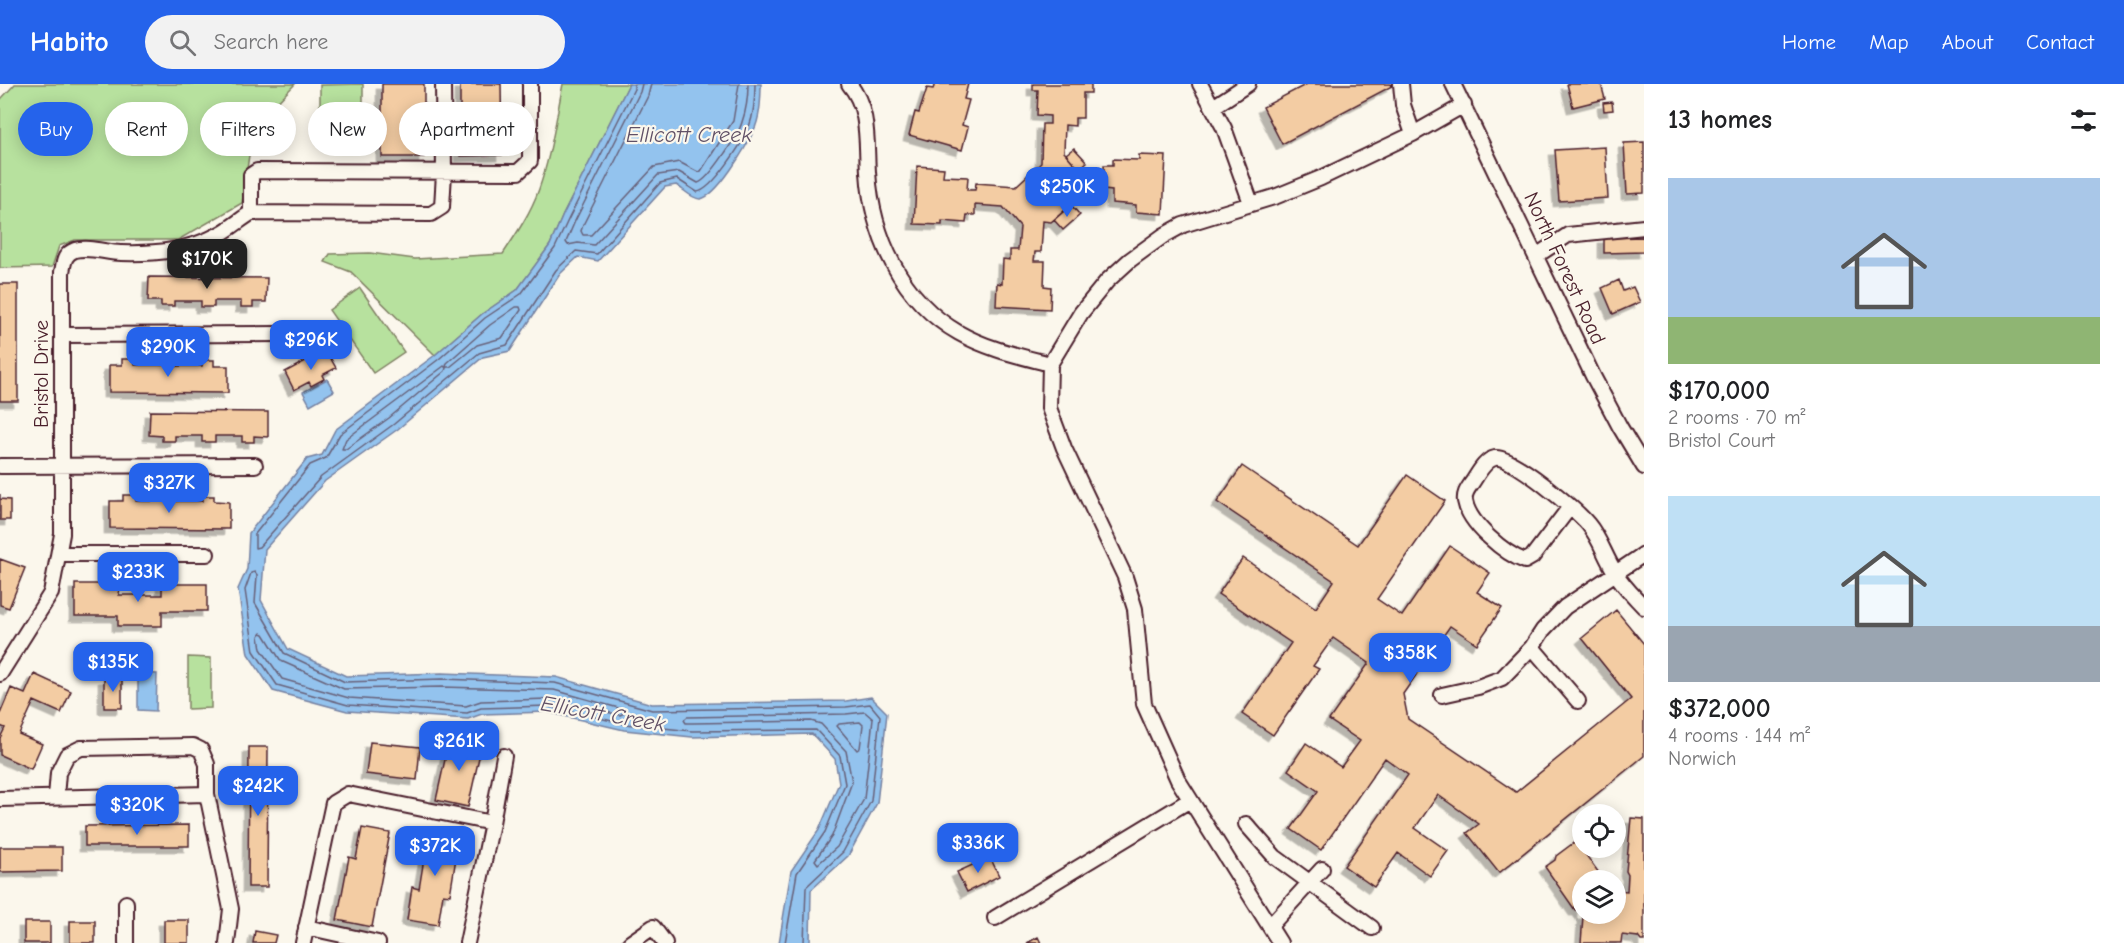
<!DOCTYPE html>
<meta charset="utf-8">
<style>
:root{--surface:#fff;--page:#f2f2f2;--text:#202124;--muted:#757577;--accent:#2563eb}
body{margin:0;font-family:"Comic Neue",sans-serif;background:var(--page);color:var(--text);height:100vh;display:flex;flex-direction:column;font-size:22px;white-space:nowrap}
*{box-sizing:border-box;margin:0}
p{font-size:20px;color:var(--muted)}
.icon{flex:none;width:33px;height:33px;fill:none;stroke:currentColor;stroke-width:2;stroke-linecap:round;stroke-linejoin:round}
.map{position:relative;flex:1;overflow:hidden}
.drawer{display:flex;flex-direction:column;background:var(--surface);width:480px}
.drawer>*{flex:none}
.top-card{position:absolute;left:18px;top:18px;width:570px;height:54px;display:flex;gap:12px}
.buttons{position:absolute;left:1572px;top:720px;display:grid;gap:12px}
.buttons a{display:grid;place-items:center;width:54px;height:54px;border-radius:50%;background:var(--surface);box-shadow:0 3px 15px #0003;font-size:30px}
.price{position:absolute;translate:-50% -51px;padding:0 14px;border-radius:12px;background:var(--accent);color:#fff;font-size:20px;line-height:39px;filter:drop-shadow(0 2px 3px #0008)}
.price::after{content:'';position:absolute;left:50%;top:36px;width:18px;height:14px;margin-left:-9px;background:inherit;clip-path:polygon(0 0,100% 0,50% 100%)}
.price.selected{background:#222;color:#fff}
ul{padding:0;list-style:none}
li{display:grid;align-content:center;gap:12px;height:318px;padding:0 24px}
li span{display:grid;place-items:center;height:186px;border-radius:0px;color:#555}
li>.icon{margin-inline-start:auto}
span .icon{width:108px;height:108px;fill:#fffc;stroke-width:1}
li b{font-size:26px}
h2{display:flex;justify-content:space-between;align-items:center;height:72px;padding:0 24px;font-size:26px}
.pill{padding:0 21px;border-radius:27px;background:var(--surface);box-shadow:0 3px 15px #0003;font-size:21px;line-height:54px}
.pill.selected{background:var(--accent);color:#fff}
header{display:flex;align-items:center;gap:36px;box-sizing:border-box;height:84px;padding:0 30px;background:var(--accent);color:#fff}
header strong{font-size:28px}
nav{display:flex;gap:33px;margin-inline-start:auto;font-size:21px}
.search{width:420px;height:54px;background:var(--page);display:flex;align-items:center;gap:15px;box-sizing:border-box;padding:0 21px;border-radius:33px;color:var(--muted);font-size:22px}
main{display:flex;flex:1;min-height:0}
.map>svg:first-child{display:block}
.green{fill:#b7e19e;stroke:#808064;stroke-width:1.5}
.water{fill:#93c3ee;stroke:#7681a0;stroke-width:1.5}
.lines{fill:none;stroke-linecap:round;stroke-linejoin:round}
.shore{stroke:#676179;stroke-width:1.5}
.building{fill:#f3cca3;stroke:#4a1f2b;stroke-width:1.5;filter:url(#shadow)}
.minor-casing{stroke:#4a1f2b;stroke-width:18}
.minor{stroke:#fbf7ec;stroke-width:14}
.labels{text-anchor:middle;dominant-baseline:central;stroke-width:4.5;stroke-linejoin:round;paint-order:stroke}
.street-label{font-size:21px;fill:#4a1f2b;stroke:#fbf7ec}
.water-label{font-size:22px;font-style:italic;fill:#605066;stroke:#fbf7ec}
</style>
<header>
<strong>Habito</strong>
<div class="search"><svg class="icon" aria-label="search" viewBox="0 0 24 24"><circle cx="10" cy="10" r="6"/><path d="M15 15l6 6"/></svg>Search here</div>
<nav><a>Home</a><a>Map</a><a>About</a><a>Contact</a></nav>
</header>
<main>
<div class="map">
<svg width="1644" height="859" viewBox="0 0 1644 859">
<defs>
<filter id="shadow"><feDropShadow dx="-5.5" dy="5.5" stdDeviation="0" flood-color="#0004"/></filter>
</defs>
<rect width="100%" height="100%" fill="#fbf7ec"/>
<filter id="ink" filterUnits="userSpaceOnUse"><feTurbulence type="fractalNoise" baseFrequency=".0167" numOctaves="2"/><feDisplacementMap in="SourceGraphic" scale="12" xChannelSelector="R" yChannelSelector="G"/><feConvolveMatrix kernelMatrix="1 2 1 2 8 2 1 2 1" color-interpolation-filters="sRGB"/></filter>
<g filter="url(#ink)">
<path class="green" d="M15,0H295L263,33L252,51L242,119L178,156H75L59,162L52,183L0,184V16Z
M363,0V62H320V1Z
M563,0H629L563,131L550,161L517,206L482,230L435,271L351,188L325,178L330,170L370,169L415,175L503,170C517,149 531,128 539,105C551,71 556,35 563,0Z
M360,204L404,268L373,289L329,226Z
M188,573L211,574V624L188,625Z"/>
<path class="water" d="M629,0H761C761,13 760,34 754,46C747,62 717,113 700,115C692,115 683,105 676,101L665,103L598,177L578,173L560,190L510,267L483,273L398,345L325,397L265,465L261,516L288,565L346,592L442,589L556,593L652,620L846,617L871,613L887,629L877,719L848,772L811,806L810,859H779L791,787L819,746L839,699L835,675L812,650L692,653L624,646L547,628L482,630L468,635L347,627L273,607L248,570L238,505L247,485L249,449L307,375L322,371L335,346L435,271L482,230L517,206L550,161L563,131Z
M327,295L334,307L310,321L303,308Z
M138,589L157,590L156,627L138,626Z"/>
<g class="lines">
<path class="shore" d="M634,0V5L569,134L555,164L521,210L485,234L439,275L340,350L326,374L310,381L255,450V464L259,463L321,393L394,340L479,269L507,261L556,186L576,167L597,170L660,99L677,95L697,108C712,107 744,57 749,43C754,30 755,13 755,0
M642,0L640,8L575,137L566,158L568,161L578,159L594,161L658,91L679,88L698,99C709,96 739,50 742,38C746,27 748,12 748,0
M651,0L648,12L583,141L581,147L583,151H591L654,83L679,78L698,88L701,87L733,37L739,0
M516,223H520L521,226L502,254L477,261L450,283H446L447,279L490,241Z
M444,282L446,284L445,287L389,334L346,365H342L346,355Z
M261,549L264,550L281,577L344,605L442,603L554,606L622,625L624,629L620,631L548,615L481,617L466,622L349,614L282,595L261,565L259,552Z
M865,628L873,635L864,715L837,763L818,780L815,776L832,752L852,698L846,667L821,640L811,637L693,639H686L684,636L687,633L846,630Z
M860,638L863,641L860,664L857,666L837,642L839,640Z
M785,859L797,789L825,748L845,700L840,672L816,646L692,647L625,640L547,622L481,624L467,629L348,621L277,601L254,567L245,506L251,489L255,488L257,491L255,519L284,569L345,598L442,595L555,599L652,626L846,623L870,620L880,632L871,717L843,768L806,803L804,859"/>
</g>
<path class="building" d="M382,0H424V73H382Z
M460,0H501L502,71L460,72Z
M935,0H968L964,15L969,16L962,41L968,43L962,66L909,51L915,28L919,29L927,4L933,5Z
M1033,0H1091V9H1083V34H1075V42L1065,41L1064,68L1083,89L1104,90V81H1113V75L1139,76V71L1166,72L1163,130L1136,128V121L1112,119V107L1104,106V112L1073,111L1071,121L1051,138L1043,137L1041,168H1035L1034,177H1045L1044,202L1051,203L1050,225L996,222L997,199L1002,200L1003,175L1010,176V166H1018L1020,143L1003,123L975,121V131H967L966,139L942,137V141L914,140L917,82L944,84L943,92L968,93L967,106H975L976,99L1016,102L1041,79L1042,40H1050V32L1037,31L1038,6H1033Z
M1307,0H1391L1392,2L1282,60L1263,23Z
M1567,0H1601L1605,15L1573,23Z
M1612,18L1613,26L1604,27L1603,19Z
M1644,58V109L1627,110L1624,59Z
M1605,63L1608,114L1559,117L1555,66Z
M1074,64L1087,78L1079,85L1066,70Z
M1071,121L1080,131L1063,146L1054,136Z
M1644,153V168L1604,169V154Z
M149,193L267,194L266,218H253V223H241V217H214V223H201V217H174V222H161V217H148Z
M1619,196L1623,207L1633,203L1640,218L1613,230L1602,204Z
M0,200H18V317H0Z
M326,266L336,284L322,291L324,295L311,302L309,298L294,306L285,288Z
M122,275H135V281H163V275L175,276V282H202V276H214V282H228V309L109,308V281H122Z
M150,327L268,328V353L254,352V358H242V352H215V358H202V352H175V357H162V352L149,351Z
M1242,382L1358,461L1407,391L1445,417L1377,515L1402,532L1450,462L1490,489L1477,508L1502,524L1477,560L1450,542L1403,610L1408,635L1516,708L1631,615L1582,554L1616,526L1644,560V672L1499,789L1467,749L1479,740L1438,711L1415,744L1448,767L1430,792L1398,769L1374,803L1344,782L1408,691L1385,674L1321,766L1291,745L1318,707L1288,686L1306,659L1341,683L1360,657L1329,636L1369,579L1333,554L1313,582L1319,585L1273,651L1242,630L1291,559L1218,510L1243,474L1316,524L1334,497L1217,418Z
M0,410V415L10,416V436H0Z
M123,411H136V417H163V411H176V417H202V412H214V417L229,418V445L110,444V417H123Z
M0,475L25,484L9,524L0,521Z
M75,500H120L119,511H162V500H207V527H162V542H118V532H75Z
M34,590L71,607L61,629L34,617L19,650L42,660L31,685L0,671V654L5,644L0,642V630L11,604L25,610Z
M104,594H122V624H104Z
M450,653L482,660L468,723L436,716Z
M370,658L420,663L417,696L366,690Z
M249,663H268L267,803H248Z
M1631,734L1644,735V857H1641L1638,853L1622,851L1621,859H1581L1583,832L1579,826H1575L1545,783L1555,776L1556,772L1576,757L1604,796H1582V830H1616V806L1627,807L1628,791L1626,787Z
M189,741V762H85V742Z
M362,744L390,749L372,843L337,836L349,773L356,775Z
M429,744L460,749L450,811L443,810L438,841L407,836L412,803L419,805Z
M0,763H62V787L0,788Z
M990,773L999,792L967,808L957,788Z
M164,836H189V859H164Z
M70,837H95V859H70Z
M24,838H50V859H24Z
M255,847L276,851L274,859H253Z
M1038,853L1041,859H1027Z"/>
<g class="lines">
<defs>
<path id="minor" d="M849,0C870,25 866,58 868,88C872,152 901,216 959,249C987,265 1020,272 1050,280
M1200,0L1224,44L1251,119
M1401,0L1403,21L1413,50
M1453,0L1593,292L1620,343L1644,383
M1213,23L1248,0
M251,129V91L257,87L518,88L530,77V0
M251,129L431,130L442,123L444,89L443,0
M1536,172L1568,151L1644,143
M62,251L278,250
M0,382L255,381
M1570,423L1532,473L1525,477C1505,470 1469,440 1465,417C1464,410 1467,406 1471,400C1477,392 1484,376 1495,374C1512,371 1576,426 1588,440C1600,454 1605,473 1615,488C1622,501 1634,512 1644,523
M59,470H207
M1532,563L1578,617
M0,590L51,509L62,450V188C64,178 64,170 75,166C90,162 106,169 121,169C156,170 189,167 220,150C231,144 241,135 251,129
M1442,611L1478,603L1502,594L1532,563L1543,546L1565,523L1644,470
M56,713L58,689L67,671L81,664L193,662L201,666L207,680V710L231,825L227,859
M0,715L207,710
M492,739L504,672
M1246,740L1275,773L1372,844
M126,819V859
M995,834L1190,716
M1270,842L1322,785
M306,843L378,859
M303,859L333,719L348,710L492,739L467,859
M630,859L653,843L665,859
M1280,859L1178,696L1144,620L1135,525L1125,493L1064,364L1049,324L1050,280L1081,229L1107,197L1130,176L1163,152L1183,141L1277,112L1321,94L1413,50L1464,21"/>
</defs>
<use href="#minor" class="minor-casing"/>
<use href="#minor" class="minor"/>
</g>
</g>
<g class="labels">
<g class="street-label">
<text transform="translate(1565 184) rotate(65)">North Forest Road</text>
<text transform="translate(41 290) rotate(-90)">Bristol Drive</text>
</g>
<g class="water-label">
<text x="689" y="51">Ellicott Creek</text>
<text transform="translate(603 630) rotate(10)">Ellicott Creek</text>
</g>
</g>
</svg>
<div class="buttons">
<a><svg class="icon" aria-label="locate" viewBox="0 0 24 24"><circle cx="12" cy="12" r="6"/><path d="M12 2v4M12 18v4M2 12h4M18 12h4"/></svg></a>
<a><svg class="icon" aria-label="layers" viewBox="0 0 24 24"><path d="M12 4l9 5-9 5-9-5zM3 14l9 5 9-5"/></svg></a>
</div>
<b class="price" style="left:1067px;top:134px">$250K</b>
<b class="price selected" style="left:207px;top:206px">$170K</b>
<b class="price" style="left:311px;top:287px">$296K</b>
<b class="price" style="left:168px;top:294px">$290K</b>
<b class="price" style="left:169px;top:430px">$327K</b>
<b class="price" style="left:138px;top:519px">$233K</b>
<b class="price" style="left:1410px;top:600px">$358K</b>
<b class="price" style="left:113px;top:609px">$135K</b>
<b class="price" style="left:459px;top:688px">$261K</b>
<b class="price" style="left:258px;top:733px">$242K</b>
<b class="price" style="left:137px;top:752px">$320K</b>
<b class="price" style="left:978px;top:790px">$336K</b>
<b class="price" style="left:435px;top:793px">$372K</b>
<div class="top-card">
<a class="pill selected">Buy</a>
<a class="pill">Rent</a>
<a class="pill">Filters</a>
<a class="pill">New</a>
<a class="pill">Apartment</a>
</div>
</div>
<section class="drawer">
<h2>13 homes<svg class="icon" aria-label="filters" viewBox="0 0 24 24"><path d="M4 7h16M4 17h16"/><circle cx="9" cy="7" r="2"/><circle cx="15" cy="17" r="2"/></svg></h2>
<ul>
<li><span style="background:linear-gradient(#a9c7e8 75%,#8fb573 0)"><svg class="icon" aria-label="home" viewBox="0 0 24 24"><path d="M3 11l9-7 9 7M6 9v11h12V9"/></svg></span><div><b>$170,000</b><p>2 rooms · 70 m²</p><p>Bristol Court</p></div></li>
<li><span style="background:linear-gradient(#bfe0f5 70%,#9aa5b1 0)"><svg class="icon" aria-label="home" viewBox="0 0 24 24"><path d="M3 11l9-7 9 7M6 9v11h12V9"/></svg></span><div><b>$372,000</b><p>4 rooms · 144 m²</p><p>Norwich</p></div></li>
</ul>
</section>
</main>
